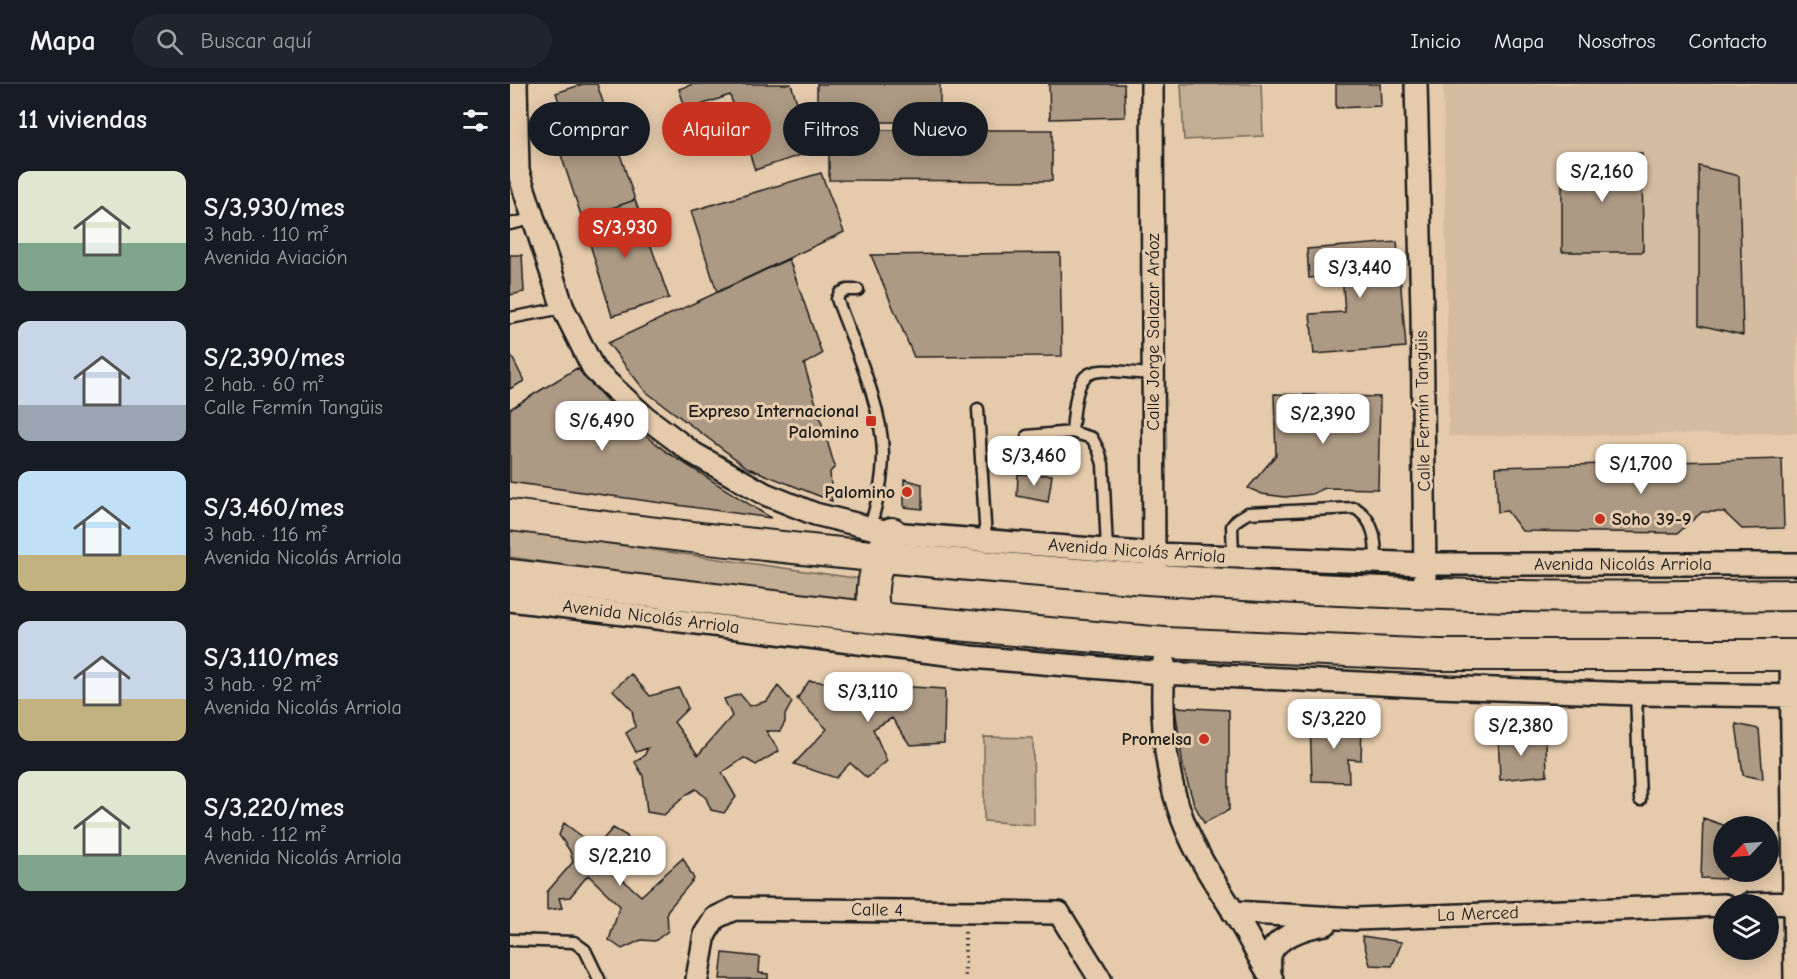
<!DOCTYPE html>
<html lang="es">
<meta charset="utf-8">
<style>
:root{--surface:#171b24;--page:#20242c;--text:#f1f3f6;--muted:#9ea1a6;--line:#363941;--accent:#c8321e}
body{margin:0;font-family:"Comic Neue",sans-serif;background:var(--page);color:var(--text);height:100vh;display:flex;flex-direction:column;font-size:22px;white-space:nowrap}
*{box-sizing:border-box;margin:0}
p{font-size:20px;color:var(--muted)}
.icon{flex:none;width:33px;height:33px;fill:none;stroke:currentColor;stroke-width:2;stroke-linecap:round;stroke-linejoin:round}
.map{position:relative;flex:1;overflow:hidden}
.drawer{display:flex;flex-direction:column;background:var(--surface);width:510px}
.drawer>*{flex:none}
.top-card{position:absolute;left:18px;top:18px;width:570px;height:54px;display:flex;gap:12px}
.needle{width:39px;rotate:245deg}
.controls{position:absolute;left:1203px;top:732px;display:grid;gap:12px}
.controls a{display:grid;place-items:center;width:66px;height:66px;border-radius:50%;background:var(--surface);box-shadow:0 3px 15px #0003;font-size:30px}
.price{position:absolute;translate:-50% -51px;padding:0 14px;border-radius:12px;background:#fff;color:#222;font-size:20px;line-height:39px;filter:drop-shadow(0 2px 3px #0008)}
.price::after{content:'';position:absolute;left:50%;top:36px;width:18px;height:14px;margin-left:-9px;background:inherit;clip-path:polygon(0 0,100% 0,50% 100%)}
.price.current{background:var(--accent);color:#fff}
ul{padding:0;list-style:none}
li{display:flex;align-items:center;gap:18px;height:150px;padding:0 18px}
li span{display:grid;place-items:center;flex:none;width:168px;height:120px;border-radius:12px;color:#555}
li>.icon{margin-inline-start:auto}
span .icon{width:72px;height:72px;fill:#fffc;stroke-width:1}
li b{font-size:26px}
h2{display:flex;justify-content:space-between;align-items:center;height:72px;padding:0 18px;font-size:26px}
.tag{padding:0 21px;border-radius:27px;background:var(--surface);box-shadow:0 3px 15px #0003;font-size:21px;line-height:54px}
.tag.current{background:var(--accent);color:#fff}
header{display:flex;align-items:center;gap:36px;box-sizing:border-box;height:84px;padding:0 30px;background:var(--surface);border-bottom:2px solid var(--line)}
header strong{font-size:28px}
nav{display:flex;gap:33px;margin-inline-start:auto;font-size:21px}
.search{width:420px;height:54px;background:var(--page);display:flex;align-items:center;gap:15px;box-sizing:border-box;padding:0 21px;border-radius:33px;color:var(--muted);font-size:22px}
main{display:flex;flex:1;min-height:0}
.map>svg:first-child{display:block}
.built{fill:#d4bca0}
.green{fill:#c4af94;stroke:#706658;stroke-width:1.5}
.building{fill:#ad9a84;stroke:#1c1c1c;stroke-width:1.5}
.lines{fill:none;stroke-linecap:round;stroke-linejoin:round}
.lane-casing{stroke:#1c1c1c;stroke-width:15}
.street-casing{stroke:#1c1c1c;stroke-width:26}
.secondary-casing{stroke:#1c1c1c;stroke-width:34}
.path{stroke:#1c1c1c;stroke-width:4;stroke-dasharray:1.5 4.5;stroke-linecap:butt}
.lane{stroke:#e5cbac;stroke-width:10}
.street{stroke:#e5cbac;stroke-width:21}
.secondary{stroke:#e5cbac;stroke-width:30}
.poi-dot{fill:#c8321e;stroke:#e5cbac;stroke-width:2}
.labels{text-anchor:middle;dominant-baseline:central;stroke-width:6;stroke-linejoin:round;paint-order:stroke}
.street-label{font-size:18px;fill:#1c1c1c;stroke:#e5cbac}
.poi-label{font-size:18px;font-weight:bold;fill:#1c1c1c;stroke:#e5cbac;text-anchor:end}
</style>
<header>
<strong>Mapa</strong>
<div class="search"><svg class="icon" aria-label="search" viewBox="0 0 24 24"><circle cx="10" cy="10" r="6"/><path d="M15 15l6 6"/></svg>Buscar aquí</div>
<nav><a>Inicio</a><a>Mapa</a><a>Nosotros</a><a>Contacto</a></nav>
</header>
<main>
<section class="drawer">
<h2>11 viviendas<svg class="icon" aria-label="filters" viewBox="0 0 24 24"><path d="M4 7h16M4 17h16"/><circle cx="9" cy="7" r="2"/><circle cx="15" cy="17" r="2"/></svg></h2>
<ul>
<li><span style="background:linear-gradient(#dfe7d0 60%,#7fa58c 0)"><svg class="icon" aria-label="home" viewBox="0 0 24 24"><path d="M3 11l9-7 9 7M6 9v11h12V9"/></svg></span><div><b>S/3,930/mes</b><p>3 hab. · 110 m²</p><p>Avenida Aviación</p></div></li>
<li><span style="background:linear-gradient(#c9d6e8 70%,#9aa5b1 0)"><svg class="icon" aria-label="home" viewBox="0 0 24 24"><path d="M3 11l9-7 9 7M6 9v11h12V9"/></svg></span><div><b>S/2,390/mes</b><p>2 hab. · 60 m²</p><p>Calle Fermín Tangüis</p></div></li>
<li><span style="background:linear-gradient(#bfe0f5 70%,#c2b280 0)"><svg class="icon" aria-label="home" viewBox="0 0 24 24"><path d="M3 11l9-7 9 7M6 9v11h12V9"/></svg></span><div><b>S/3,460/mes</b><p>3 hab. · 116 m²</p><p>Avenida Nicolás Arriola</p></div></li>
<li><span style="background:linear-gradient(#c9d6e8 65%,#c2b280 0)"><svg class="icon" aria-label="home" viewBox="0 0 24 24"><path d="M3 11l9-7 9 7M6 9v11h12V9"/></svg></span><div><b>S/3,110/mes</b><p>3 hab. · 92 m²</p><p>Avenida Nicolás Arriola</p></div></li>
<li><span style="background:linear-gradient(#dfe7d0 70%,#7fa58c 0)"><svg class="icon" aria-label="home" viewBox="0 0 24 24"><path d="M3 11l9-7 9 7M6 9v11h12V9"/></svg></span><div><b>S/3,220/mes</b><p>4 hab. · 112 m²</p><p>Avenida Nicolás Arriola</p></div></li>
</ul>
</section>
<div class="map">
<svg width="1287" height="895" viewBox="0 0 1287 895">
<rect width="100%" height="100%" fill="#e5cbac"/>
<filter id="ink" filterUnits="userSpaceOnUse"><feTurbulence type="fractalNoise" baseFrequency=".0167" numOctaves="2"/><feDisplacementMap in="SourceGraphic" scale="12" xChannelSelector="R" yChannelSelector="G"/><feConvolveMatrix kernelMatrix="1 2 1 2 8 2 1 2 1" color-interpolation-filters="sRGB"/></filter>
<g filter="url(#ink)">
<path class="built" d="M933,0H1287V349L939,352Z"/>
<path class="green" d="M671,0H751L753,52L674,56Z
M0,446L352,495L348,498L345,517L347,525L0,473Z
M474,653L523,654L524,741L474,737Z"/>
<path class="building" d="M73,0H87L125,116L72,134L41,41L55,36L46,9Z
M183,0H281L303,67L245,86L220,11L176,26L169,5Z
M307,0H430V38H307Z
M539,0H614L615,33L540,35Z
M826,0H870L871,22L826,24Z
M319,46H542V97L319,96Z
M1052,69H1132L1133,168H1052Z
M1189,82L1229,92L1233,251L1189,241Z
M311,89L334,148L207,208L181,127Z
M125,116L159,214L102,232L72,134Z
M887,158L896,263L804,270L800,230L835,228L832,191L799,194L797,165Z
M550,169L552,272L404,273L361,171Z
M0,171H12L14,208L0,211Z
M279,175L312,270L294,280L325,383L320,388L322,417L238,384L135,307L98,259Z
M0,269L14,297L0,305Z
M67,284L110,331L158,369L261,434L0,398V325Z
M764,310L870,313L868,405L815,404L802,410L775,413L752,410L738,404L766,371Z
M1272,375L1274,444L1232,445L1214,428H1192L1168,449L1012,447L997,427L988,428L986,383Z
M508,390L542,391L538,418L507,412Z
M394,395L412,400V425L394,423Z
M121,590L140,612L169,604L178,624L164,638L188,671L222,632L214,615L230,610L240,622L257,617L268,602L282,618L275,631V638L270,647H256L269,667L246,681L234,674L212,689L226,713L214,729L201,726L196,714L186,705L177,710L154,731L137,728L133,692L125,678L134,672L138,664L126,668L116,649L125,643L122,626L103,606Z
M299,597L435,605L434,659L400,661L382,634L363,645L377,677L357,694L340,679L326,694L284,680L317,645L287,615Z
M665,623L719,626V726L694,739L684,720L673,683Z
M800,637L852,639L851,676L838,675L839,698L802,697Z
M1226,640L1249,645L1253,695L1233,691Z
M988,647L1036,657L1037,691L990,696Z
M1193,734L1216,742H1214L1215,795L1191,794Z
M54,739L86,763L103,744L117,752L120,765L102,786L131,812L173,774L184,795L157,827L158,847L145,857L131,856L112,865L99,856L110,822L78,791L60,813L49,814L52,824L37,826V808L63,778L60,767L49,751Z
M852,852L892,858L882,882L860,881Z
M213,869L250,873L249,889L258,890V895H210Z"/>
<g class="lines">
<defs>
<path id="lane" d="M0,140L22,135
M348,206H337L330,209L327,215C344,262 372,320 373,370C373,396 367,419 360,443
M0,234L53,224
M468,325L476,456
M562,348C568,272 577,287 644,290
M517,352L562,348L582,354L589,367L593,380L597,466
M723,473L722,442L728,435L738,429L845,424C865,436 866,457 866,479
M1126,610L1130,716
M0,856L64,858L75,866L89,895"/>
<path id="street" d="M6,0L8,87L53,224L84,286L134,332L183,369L255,410L305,430L382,449L644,470L916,480H1287
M642,0L644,482
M906,0L912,226L915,494
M0,516L461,573L653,589L928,603L1126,610L1287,612
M1281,571L1285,895
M654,576C651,624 653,676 668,722C680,761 701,793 723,827C737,849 748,873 762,895
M1239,820L1287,819
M723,828L846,835L1214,821
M760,892C760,886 759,878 760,872C764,852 798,843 816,840
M187,895L195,850L205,834L224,825L549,829L590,895"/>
<path id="secondary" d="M0,431C319,472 641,502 963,511C1071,514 1179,512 1287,511
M0,491L366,534L655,559L929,571H1287
M366,534C357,504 367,475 382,449"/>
</defs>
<use href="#lane" class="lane-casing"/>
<use href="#street" class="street-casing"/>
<use href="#secondary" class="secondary-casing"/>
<path class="path" d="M455,848V895"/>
<use href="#lane" class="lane"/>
<use href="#street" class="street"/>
<use href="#secondary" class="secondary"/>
</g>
</g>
<g class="poi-dot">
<rect x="355" y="331" width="12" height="12" rx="3"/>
<circle cx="397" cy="408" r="6"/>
<circle cx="1090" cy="435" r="6"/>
<circle cx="694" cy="655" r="6"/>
</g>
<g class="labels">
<g class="street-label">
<text transform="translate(643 248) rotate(-90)">Calle Jorge Salazar Aráoz</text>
<text transform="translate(913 327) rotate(-91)">Calle Fermín Tangüis</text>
<text transform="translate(627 467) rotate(4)">Avenida Nicolás Arriola</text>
<text x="1113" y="480">Avenida Nicolás Arriola</text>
<text transform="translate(141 533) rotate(7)">Avenida Nicolás Arriola</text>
<text transform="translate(367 826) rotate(1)">Calle 4</text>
<text transform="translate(968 830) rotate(-2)">La Merced</text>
</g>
<g class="poi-label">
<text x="349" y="327">Expreso Internacional<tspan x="349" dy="21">Palomino</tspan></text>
<text x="385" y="408">Palomino</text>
<text x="1102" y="435" text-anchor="start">Soho 39-9</text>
<text x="682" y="655">Promelsa</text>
</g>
</g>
</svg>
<div class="controls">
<a><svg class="needle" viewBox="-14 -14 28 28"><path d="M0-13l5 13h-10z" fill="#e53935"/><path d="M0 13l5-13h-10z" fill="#9ea1a6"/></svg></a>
<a><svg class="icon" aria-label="layers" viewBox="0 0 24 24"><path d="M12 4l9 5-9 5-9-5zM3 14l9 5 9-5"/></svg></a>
</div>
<b class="price" style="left:1092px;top:119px">S/2,160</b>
<b class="price current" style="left:115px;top:175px">S/3,930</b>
<b class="price" style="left:850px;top:215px">S/3,440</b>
<b class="price" style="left:813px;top:361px">S/2,390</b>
<b class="price" style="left:92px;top:368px">S/6,490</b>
<b class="price" style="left:524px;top:403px">S/3,460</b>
<b class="price" style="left:1131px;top:411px">S/1,700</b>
<b class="price" style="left:358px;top:639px">S/3,110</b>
<b class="price" style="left:824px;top:666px">S/3,220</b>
<b class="price" style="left:1011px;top:673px">S/2,380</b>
<b class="price" style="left:110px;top:803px">S/2,210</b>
<div class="top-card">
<a class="tag">Comprar</a>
<a class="tag current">Alquilar</a>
<a class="tag">Filtros</a>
<a class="tag">Nuevo</a>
</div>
</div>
</main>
